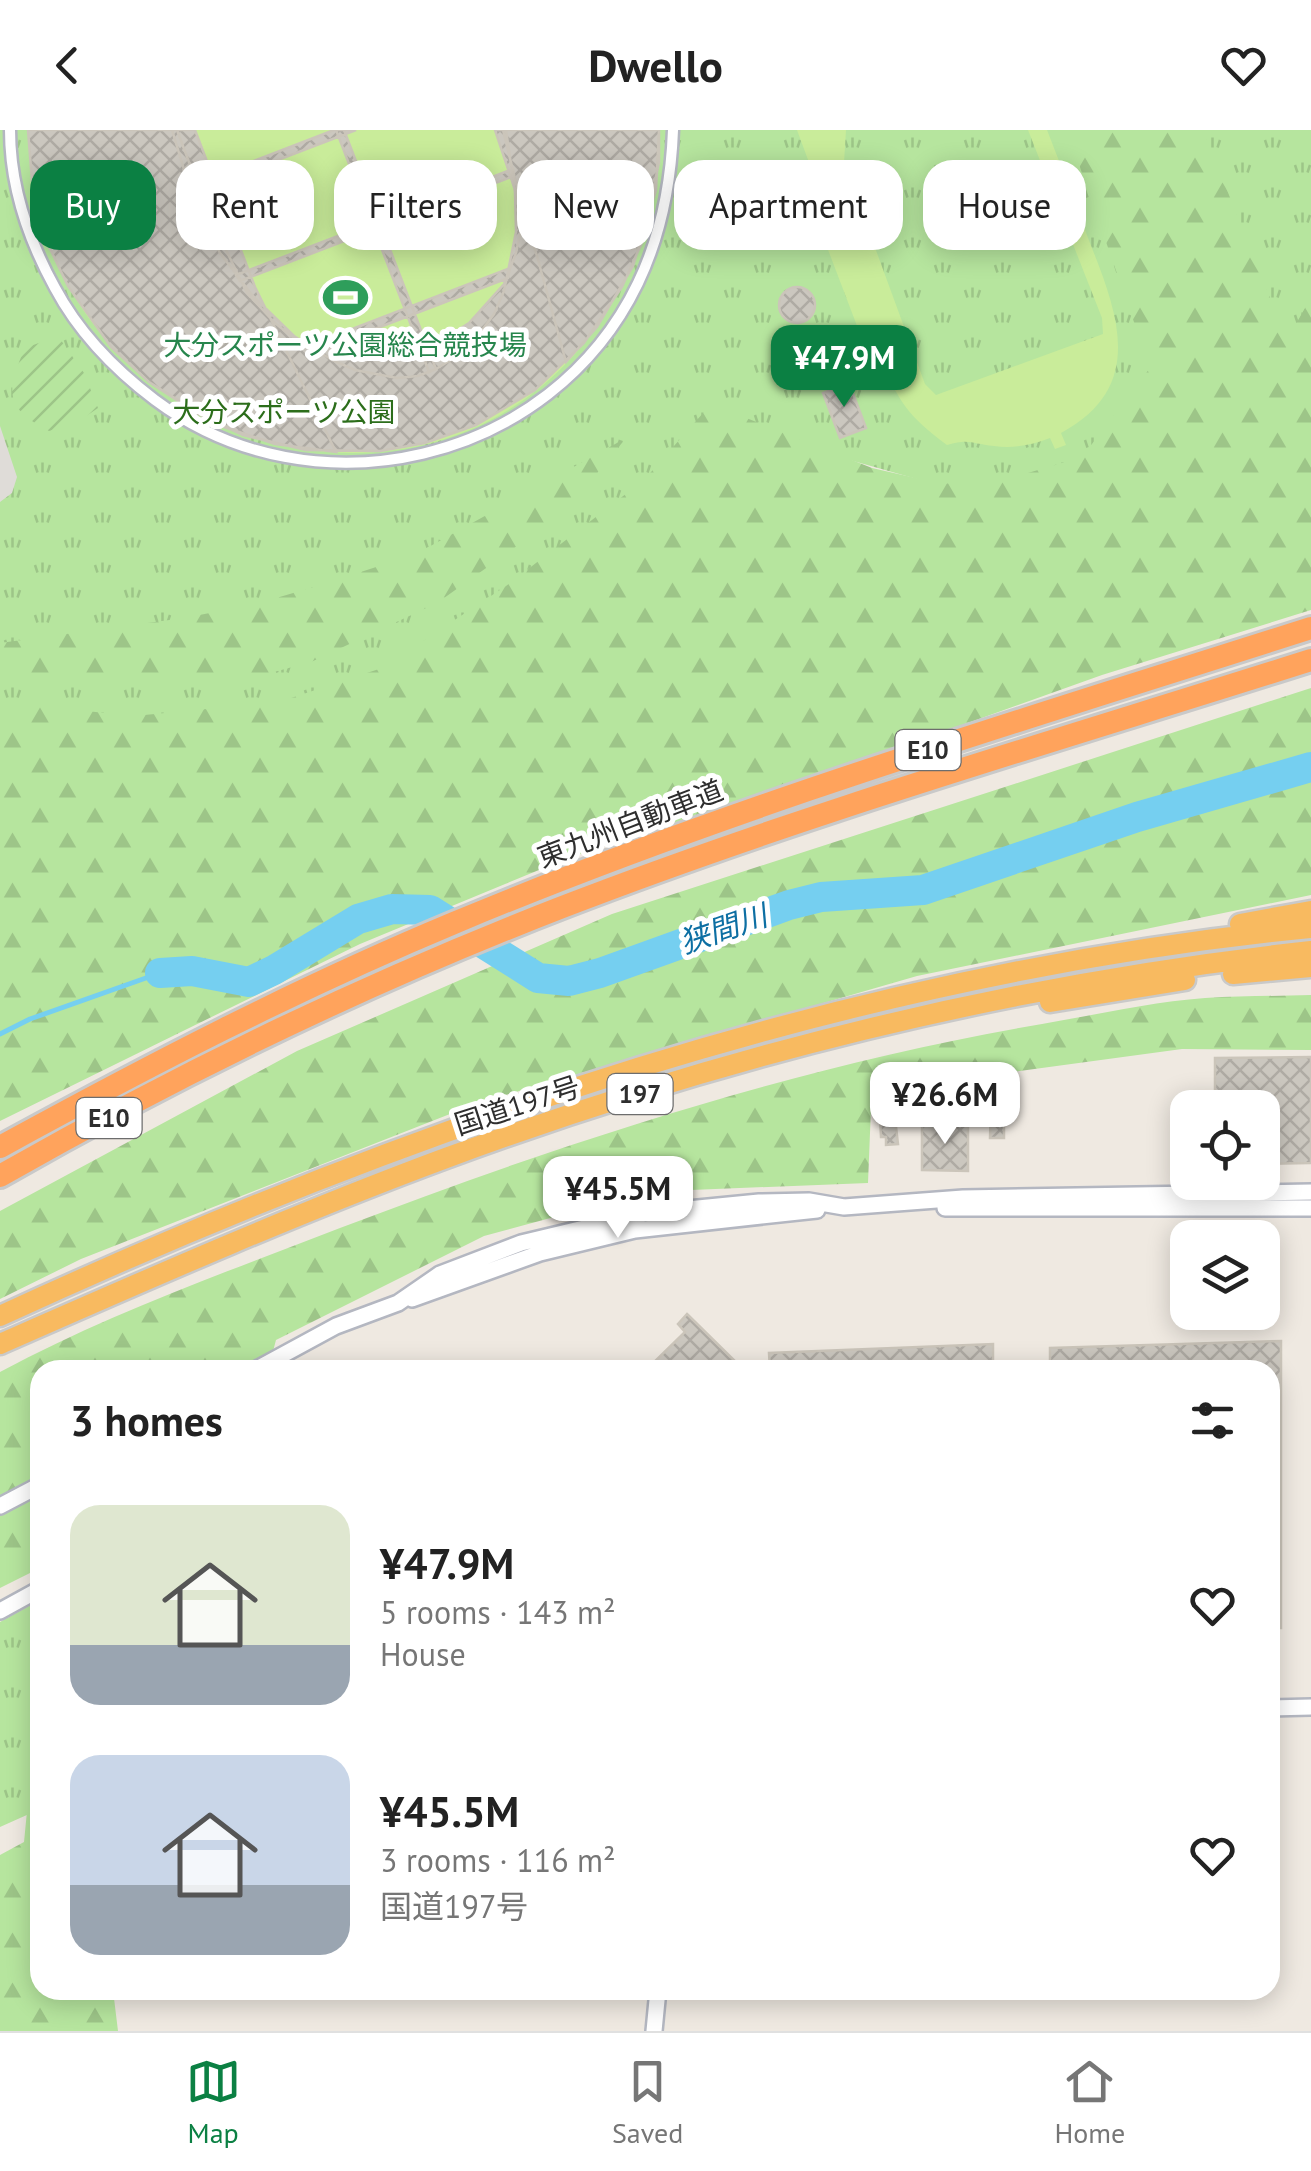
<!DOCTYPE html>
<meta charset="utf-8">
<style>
:root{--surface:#fff;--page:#f2f2f2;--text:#222;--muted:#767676;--line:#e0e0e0;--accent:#0b8043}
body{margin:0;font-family:"PT Sans","Noto Sans JP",sans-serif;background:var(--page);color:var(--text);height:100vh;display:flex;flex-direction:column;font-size:38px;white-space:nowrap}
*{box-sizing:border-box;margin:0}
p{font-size:32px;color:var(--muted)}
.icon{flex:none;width:55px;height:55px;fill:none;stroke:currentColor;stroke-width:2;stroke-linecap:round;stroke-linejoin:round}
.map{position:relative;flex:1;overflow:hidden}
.drawer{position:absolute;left:30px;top:1230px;width:1250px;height:640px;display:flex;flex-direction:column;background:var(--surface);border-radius:30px;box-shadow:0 5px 25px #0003}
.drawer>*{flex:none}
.hud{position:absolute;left:30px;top:30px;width:1252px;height:90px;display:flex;gap:20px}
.tools{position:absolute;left:1170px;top:960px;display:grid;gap:20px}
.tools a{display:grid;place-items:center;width:110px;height:110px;border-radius:20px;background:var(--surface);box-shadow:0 5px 25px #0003;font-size:50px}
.price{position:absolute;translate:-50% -85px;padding:0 22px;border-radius:20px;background:#fff;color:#222;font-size:32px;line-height:65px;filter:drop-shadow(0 2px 5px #0008)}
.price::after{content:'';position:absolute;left:50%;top:60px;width:30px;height:22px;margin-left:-15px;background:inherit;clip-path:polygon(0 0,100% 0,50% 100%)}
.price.selected{background:var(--accent);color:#fff}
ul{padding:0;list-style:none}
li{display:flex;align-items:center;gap:30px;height:250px;padding:0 40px}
li span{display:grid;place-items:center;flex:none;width:280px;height:200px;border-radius:30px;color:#555}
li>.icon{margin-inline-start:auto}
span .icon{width:120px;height:120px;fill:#fffc;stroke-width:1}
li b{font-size:42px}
h2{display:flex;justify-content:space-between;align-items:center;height:120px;padding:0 40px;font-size:42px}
.chip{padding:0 35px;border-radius:30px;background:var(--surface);box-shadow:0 5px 25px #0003;font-size:35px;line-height:90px}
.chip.selected{background:var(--accent);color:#fff}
header{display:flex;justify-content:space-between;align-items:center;height:130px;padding:0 40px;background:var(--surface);font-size:45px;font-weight:800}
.tab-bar{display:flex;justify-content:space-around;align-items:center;height:140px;border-top:2px solid var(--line);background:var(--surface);font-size:28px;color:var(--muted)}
.tab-bar a{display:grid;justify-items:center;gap:5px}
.tab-bar .selected{color:var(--accent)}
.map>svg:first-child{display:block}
.grass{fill:url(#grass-tufts)}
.forest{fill:url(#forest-firs)}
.garden{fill:url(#garden-furrows)}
.pitch{fill:#c9ec9a}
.plaza{fill:#dfdcd8}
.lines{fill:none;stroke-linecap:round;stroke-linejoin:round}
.stream{stroke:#75cff0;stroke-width:5}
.river{stroke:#75cff0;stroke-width:30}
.building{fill:url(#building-cross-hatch);stroke:#cbc5ba;stroke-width:2.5}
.pedestrian-casing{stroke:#b4b7c1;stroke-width:15}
.tertiary-casing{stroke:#b4b7c1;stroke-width:20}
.trunk-casing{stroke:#c9c9c9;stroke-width:25}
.motorway-casing{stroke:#c9c9c9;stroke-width:28}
.pedestrian{stroke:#fff;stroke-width:10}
.tertiary{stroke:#fff;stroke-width:15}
.trunk{stroke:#f8ba60;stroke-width:20}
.motorway{stroke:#ffa35c;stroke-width:22}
.labels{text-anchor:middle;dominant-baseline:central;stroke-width:10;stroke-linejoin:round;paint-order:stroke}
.shield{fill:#fff;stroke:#6d6d6d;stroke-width:2.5}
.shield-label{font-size:25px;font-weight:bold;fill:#2e2e2e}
.leisure-label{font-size:28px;fill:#27864d;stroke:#fff}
.park-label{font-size:28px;fill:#2c6e1b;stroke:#fff}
.street-label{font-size:28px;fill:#2e2e2e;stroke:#fff}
.water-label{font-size:30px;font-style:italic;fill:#0d6fa3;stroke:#fff}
</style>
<header><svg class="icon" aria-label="back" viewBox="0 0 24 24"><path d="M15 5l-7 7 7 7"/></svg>Dwello<svg class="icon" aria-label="heart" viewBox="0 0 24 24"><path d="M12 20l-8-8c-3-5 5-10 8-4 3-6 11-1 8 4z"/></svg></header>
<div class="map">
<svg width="1311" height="1901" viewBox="0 0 1311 1901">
<defs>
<pattern id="grass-tufts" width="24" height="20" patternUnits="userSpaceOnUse" patternTransform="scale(2.5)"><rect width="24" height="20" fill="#b6e59e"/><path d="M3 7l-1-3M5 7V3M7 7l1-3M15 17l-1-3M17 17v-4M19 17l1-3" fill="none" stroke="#9dc588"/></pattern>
<pattern id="forest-firs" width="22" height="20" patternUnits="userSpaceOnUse" patternTransform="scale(2.5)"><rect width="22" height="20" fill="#b6e59e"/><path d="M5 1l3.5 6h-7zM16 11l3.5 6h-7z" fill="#9dc588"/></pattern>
<pattern id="garden-furrows" width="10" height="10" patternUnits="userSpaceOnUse" patternTransform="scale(2.5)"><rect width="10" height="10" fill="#b6e59e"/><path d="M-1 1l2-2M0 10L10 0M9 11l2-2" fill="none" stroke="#9dc588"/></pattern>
<pattern id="building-cross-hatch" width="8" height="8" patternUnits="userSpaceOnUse" patternTransform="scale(2.5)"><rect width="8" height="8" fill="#cbc7bf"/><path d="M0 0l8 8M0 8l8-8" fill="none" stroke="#afaba4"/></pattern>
</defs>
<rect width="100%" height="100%" fill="#efe9e1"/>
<path class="grass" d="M0,0H1311V243L1113,320L970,364L722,294L440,526L261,585L37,588L0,578Z
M40,1470L38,1680L0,1697V1492Z"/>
<path class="forest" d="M1067,0H1203L1287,210L1311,167V480L1102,545L845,637L568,728L360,814L0,991V572L134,586L279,572L382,538L506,456L644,350L711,274L872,338L942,354L1014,347L1082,327L1150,238Z
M626,308L581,363L538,401L437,473L311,532L259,546L204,553L0,542V513L184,488L256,474L327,453L416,424Z
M1311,558V765L917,846L478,973L81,1129L0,1169V1081L297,921L612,784Z
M1311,865V920L1182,919L1012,942L871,978L868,1053L691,1060L591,1077L484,1106L276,1210L268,1240H40V1438L0,1458V1242C108,1184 226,1142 340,1098C568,1011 801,935 1042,894C1095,885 1151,872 1205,868C1241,866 1276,866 1311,865Z
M40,1549V1860H113L118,1901H0V1725L24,1712Z"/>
<path class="garden" d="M58,206L84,243L98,278L76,293L49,301C4,278 6,261 25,218Z"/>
<path class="pitch" d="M28,0H659C662,59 645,116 616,167C453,450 32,320 28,0Z
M797,0H846L844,33L925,254L936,265L1103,204L1102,188L1028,0H1047C1061,36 1075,72 1088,108C1116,179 1149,256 1061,303L1066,315L1055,319L1050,308C1032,315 1013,319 994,316C972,314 970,308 947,315C908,286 900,273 880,229L867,234L858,211L862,209L811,75H809L799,52L814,46Z"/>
<path class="plaza" d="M0,296L17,347L12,363L0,372Z"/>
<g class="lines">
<path class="stream" d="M0,904L30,889L160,843"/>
<path class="river" d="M160,843L192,841L249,852L274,840L358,789L392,779L430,780L538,848L569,851L600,843L789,775L821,767L923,760L1137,687L1311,637"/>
</g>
<path class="building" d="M28,0H177L208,83L247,163L275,193L295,209L314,216L373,224L400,223L445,208L469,193L504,154L516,123L521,99L520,69L503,0H659V32L643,110L622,157L584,213L535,260L476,295L425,313L380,321L306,320L243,305L198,284L149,252L111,217L68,156L42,102L32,51Z
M28,0H172L189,56L206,96L220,123L252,165L294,206L332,230L355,240L397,248L418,246L436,239L467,220L494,184L504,161L516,102L515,62L506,0H659V32L643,110L622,157L584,213L535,260L476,295L425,313L380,321L306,320L243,305L198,284L149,252L111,217L68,156L42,102L32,51Z
M28,0H195L255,157L336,322L275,314L218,295L149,252L111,217L68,156L42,102L32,51Z
M334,0H356L192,63L189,56Z
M336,0H344L436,239L429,242Z
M495,0H659L656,60L633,136L597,197L566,232L537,126Z
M513,39L514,46L240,151L236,145Z
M510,138L508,148L317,221L308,216Z
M779 175a18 18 0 1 1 36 0a18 18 0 1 1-36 0Z
M849,253L866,298L840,308L823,263Z
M1311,927V1033L1262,1034V978H1215V928Z
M991,973H1004V1008H990Z
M880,988H895L898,1014L886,1015V1007H881Z
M922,994H968V1041L922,1040Z
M687,1184L744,1240H646L685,1202L678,1194Z
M1281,1211V1498H1270V1240H1050V1218Z
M993,1214V1237L998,1240H770L769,1223Z"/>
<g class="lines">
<defs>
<path id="pedestrian" d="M10,0C10,56 28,109 55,158C79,203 114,239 155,270C313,388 551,334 638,153C661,105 671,54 673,0"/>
<path id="tertiary" d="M945,1078H1311
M412,1169L540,1123L635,1100L817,1080
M255,1240L336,1196L398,1173L440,1144L521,1113L647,1083L759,1072L809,1071L844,1077L963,1068L1311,1062
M0,1376L40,1355
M0,1481L40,1459
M1270,1578L1311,1577
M654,1901L658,1860"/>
<path id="trunk" d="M1240,794L1311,781
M1233,844L1311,837
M1050,872L1185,850
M0,1186C412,996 857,842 1311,798
M0,1214C148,1149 295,1084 446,1028C725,925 1015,853 1311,821"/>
<path id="motorway" d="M0,1017C148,936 298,858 454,793C733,676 1023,590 1311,498
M0,1046C180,943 371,851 565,776C809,682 1062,609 1311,530"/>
</defs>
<use href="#pedestrian" class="pedestrian-casing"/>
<use href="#tertiary" class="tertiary-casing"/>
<use href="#trunk" class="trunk-casing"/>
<use href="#motorway" class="motorway-casing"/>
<use href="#pedestrian" class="pedestrian"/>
<use href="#tertiary" class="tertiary"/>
<use href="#trunk" class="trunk"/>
<use href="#motorway" class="motorway"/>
</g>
<defs>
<symbol id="stadium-bare" viewBox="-9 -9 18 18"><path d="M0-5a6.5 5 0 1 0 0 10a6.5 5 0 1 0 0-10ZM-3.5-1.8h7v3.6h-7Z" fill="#2e9e5b" stroke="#fff" stroke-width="2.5" paint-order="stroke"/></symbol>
</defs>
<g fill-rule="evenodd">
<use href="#stadium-bare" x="314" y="136" width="63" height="63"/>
</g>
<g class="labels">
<g class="shield">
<rect x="895.5" y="600" width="65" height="40" rx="8"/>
<rect x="607.5" y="944" width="65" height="40" rx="8"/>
<rect x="76.5" y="968" width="65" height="40" rx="8"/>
</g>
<g class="shield-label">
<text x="928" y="620">E10</text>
<text x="640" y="964">197</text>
<text x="109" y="988">E10</text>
</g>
<g class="leisure-label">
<text x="345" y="214">大分スポーツ公園総合競技場</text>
</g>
<g class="park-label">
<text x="284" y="281">大分スポーツ公園</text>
</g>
<g class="street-label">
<text transform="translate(630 693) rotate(-21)">東九州自動車道</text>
<text transform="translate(517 975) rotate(-18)">国道197号</text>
</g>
<g class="water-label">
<text transform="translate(723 798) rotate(-19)">狭間川</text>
</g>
</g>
</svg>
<div class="tools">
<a><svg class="icon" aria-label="locate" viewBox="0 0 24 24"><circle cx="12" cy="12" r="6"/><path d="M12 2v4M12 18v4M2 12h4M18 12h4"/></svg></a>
<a><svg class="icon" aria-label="layers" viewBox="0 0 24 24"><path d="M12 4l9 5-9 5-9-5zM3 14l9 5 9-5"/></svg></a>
</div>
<b class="price selected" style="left:844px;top:280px">¥47.9M</b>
<b class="price" style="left:945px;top:1017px">¥26.6M</b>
<b class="price" style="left:618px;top:1111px">¥45.5M</b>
<div class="hud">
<a class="chip selected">Buy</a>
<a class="chip">Rent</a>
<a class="chip">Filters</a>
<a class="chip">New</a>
<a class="chip">Apartment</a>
<a class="chip">House</a>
</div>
<section class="drawer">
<h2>3 homes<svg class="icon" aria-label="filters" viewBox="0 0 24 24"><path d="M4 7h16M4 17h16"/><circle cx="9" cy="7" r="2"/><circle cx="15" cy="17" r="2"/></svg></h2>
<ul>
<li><span style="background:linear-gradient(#dfe7d0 70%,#9aa5b1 0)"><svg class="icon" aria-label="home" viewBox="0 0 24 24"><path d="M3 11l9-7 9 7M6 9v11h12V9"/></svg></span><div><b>¥47.9M</b><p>5 rooms · 143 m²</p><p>House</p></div><svg class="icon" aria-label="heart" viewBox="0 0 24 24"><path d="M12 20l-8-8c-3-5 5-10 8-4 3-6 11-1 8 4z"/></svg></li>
<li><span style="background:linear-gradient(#c9d6e8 65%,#9aa5b1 0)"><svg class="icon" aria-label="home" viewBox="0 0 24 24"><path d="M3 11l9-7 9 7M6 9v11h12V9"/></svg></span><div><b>¥45.5M</b><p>3 rooms · 116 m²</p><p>国道197号</p></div><svg class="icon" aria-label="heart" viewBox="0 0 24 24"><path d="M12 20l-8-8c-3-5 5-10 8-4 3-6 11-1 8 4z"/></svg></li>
</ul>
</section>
</div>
<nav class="tab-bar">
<a class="selected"><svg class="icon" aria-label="map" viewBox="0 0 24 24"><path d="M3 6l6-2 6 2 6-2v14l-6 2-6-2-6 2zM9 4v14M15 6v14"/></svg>Map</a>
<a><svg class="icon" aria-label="saved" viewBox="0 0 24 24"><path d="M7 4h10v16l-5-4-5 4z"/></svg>Saved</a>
<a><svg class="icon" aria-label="home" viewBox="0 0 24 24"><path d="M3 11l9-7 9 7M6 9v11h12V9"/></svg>Home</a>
</nav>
